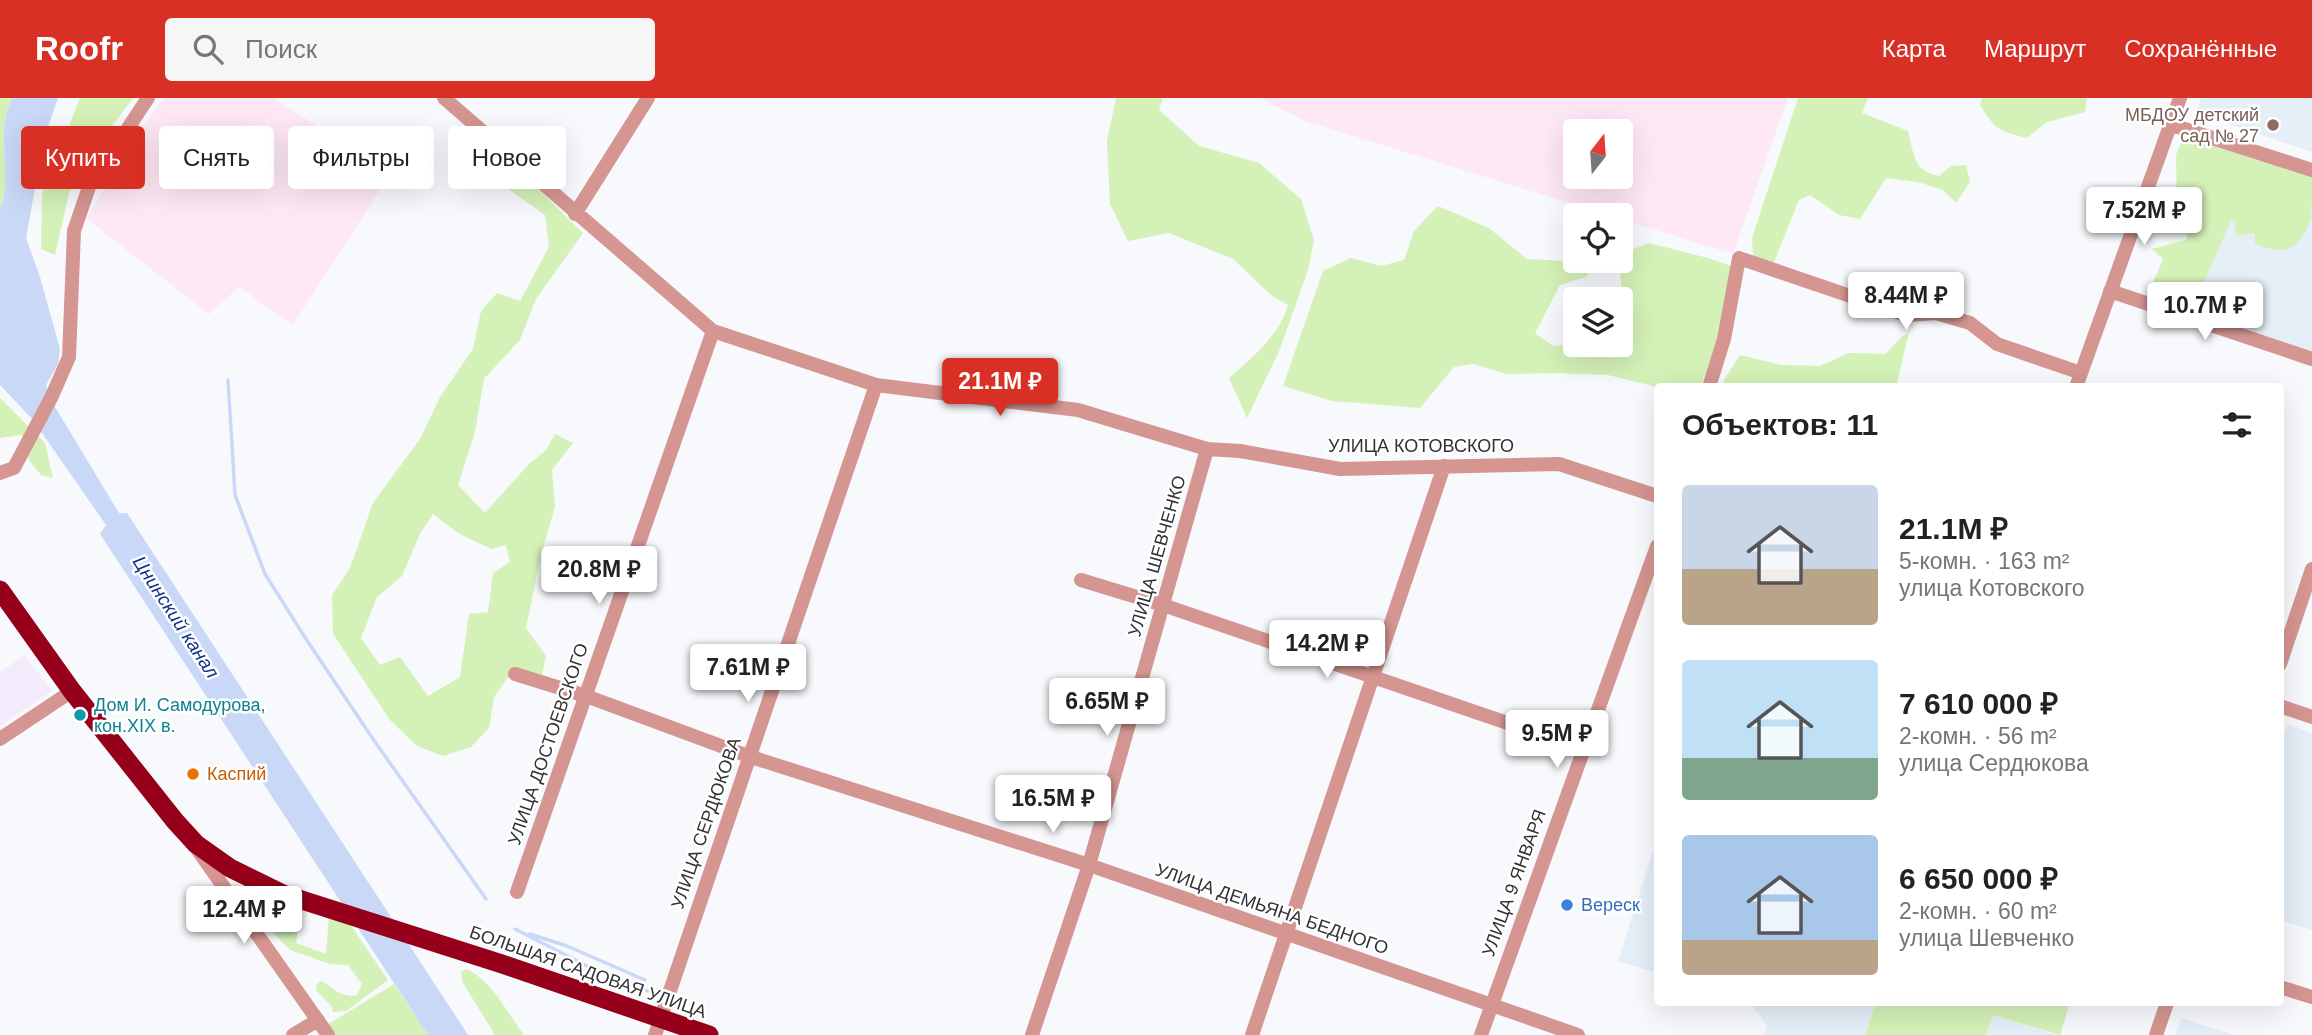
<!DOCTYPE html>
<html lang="ru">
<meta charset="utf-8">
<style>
:root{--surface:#fff;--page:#f6f6f6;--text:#222;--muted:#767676;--accent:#d93025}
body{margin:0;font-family:Arial,sans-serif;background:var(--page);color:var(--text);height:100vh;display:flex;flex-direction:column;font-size:26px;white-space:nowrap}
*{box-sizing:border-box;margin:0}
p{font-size:23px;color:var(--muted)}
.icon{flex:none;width:38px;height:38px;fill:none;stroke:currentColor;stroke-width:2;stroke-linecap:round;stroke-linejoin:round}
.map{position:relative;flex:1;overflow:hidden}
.side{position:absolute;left:1654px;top:285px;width:630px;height:623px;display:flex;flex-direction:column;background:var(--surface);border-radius:7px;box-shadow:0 7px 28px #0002}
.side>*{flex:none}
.hud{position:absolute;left:21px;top:28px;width:665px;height:63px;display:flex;gap:14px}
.needle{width:46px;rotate:17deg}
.buttons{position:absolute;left:1563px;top:21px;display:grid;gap:14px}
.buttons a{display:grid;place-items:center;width:70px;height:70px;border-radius:7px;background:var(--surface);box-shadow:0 7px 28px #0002;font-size:35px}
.price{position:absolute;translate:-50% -60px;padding:0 16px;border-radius:7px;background:#fff;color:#222;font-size:23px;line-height:46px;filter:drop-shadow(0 2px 4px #0008)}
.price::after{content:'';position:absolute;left:50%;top:42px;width:21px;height:16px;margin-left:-10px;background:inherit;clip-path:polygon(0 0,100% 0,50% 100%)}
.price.selected{background:var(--accent);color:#fff}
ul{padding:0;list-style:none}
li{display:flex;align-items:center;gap:21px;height:175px;padding:0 28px}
li span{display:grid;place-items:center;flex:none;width:196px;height:140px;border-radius:7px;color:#555}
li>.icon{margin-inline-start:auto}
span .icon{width:84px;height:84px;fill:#fffc;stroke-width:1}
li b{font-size:30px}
h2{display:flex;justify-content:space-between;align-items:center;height:84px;padding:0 28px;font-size:30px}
.tag{padding:0 24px;border-radius:7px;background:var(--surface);box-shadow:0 7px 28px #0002;font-size:24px;line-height:63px}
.tag.selected{background:var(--accent);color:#fff}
header{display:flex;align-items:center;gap:42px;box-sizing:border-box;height:98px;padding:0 35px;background:var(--accent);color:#fff}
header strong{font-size:33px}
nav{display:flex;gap:38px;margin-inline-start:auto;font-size:24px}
.search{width:490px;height:63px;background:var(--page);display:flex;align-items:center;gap:18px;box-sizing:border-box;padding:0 24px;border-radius:7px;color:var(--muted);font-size:26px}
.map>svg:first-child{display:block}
.commercial{fill:#f3ebfc}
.industrial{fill:#fee8f5;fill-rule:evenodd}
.built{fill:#e5eff7}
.green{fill:#d4f1b7;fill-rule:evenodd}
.water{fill:#c9d8f7}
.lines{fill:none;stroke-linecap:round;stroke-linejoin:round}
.stream{stroke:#c9d8f7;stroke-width:3.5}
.minor{stroke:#d59591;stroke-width:14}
.highway{stroke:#97001a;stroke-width:19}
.education-dot{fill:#8d6e63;stroke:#fff;stroke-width:2.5}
.culture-dot{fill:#0f9aa8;stroke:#fff;stroke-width:2.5}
.food-dot{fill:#e8710a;stroke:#fff;stroke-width:2.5}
.shop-dot{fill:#3f7fe0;stroke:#fff;stroke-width:2.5}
.labels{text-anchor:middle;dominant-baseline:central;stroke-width:5;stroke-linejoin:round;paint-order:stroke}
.education-label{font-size:18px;fill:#785e54;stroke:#fff;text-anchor:end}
.street-label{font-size:18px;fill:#313233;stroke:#fff}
.culture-label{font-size:18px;fill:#0d838f;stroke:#fff;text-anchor:start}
.food-label{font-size:18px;fill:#c56008;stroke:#fff;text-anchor:start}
.shop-label{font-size:18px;fill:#366cbe;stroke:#fff;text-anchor:start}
.water-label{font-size:19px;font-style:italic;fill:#153386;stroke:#fff}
</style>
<header>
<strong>Roofr</strong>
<div class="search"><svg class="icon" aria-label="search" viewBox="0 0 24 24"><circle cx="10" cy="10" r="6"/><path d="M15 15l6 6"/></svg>Поиск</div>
<nav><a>Карта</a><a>Маршрут</a><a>Сохранённые</a></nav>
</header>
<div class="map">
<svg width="2312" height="937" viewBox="0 0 2312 937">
<rect width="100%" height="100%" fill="#f7f9fc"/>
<path class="commercial" d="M25,557L52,593L0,628V574Z"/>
<path class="industrial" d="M163,0H274L390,76L293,227L239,189L209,216L87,121L123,55Z
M1260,0H1788L1733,156L1621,121L1620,117H1608L1305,23ZM1620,33V79H1575V33Z"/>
<path class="built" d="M2201,0H2312V54L2196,15Z
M2234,57L2312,83V254L2182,210Z
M2288,626L2312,635V832L2280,822V648Z
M1657,740V875L1618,863Z
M1751,905H1876L1865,937H1764L1767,928Z
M1993,917L2057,937H1986Z
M2181,920L2235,937H2175Z"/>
<path class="green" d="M0,0H12C8,11 4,22 4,33C3,49 9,100 0,109Z
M80,0H133L100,44L69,95L55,157L41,151L42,96Z
M1116,0H1163L1159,12L1199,48L1259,65L1301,101L1314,142L1308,172L1280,251L1247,320L1229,280C1252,260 1280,237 1288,207L1272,198L1233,161L1169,135L1128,143L1110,106L1107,43Z
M1798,0H1868L1862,15L1908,33C1914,56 1913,73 1939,78L1951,68L1966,67L1970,84L1956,105L1943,92L1918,84L1886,80L1860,121L1839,117L1810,97L1799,102L1774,164L1766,166L1753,158L1752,140Z
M1982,0H2084L2087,1L2085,14L2047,24L2027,40C1998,33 1996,32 1980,7Z
M2193,36L2231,49L2258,63H2271L2312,77C2312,89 2312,111 2311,121C2299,151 2285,160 2255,145L2254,135L2236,138L2235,124L2231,122L2199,196L2203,204L2218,198L2219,214L2213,226L2149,204C2148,188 2158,176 2163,161L2152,151L2186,142L2193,119L2177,109L2176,57L2184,39Z
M471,43C514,63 549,102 583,135L536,201L520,242L484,281L475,334L458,387L485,415L528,367L546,352L555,336L573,345L552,372L555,409L541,457L526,530L546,558L542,577L514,571L494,599L489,630L471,649L443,658L417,648L390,622L333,536L332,497L350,470L373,405L420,341L440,299L473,251L481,213L497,195L520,203L549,149L545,117L483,73L457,63ZM433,416L458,435L491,451L506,447L510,464L493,475L488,514L469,516L460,579L428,598L400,559L380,567L361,540L377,499L402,478L420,436Z
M1438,108L1489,130L1527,161L1584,164L1588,178L1560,187L1535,235L1553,248L1575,245L1620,247L1622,197L1619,163H1620L1621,156L1649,145L1708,160L1737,170L1709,268L1700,289H1657L1608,277L1555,275L1507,276L1473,266L1454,269L1420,310L1332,303L1283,288L1323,173L1351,160L1381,168L1404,162L1414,133Z
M1909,234L1896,289H1723L1724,282L1740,257L1781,267L1820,268L1849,255L1886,256L1899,241Z
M0,300L45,345L53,380L41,377L28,361L31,347L21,337L0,340Z
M273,803L287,809L300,821L296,845L326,856L329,818L350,826L388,882L346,913L333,914L332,909L316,892L317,886L322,883C332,890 344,901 357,897L362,886L348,867L330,866L290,852L262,822L264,810Z
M466,871C492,882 507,915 524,937H495L463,885L461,874Z
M394,886L428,937H335L327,927Z
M1876,905H2058L2069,908L2060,937L1993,917L1986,937H1865Z"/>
<path class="water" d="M12,0H58L44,40L26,140L40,179L60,251L58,266L46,287L52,304L119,415H127L468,937H428L100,436L106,427L33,322L0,287V109C9,100 3,49 4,33C4,22 8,11 12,0Z"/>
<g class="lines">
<path class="stream" d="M228,282L235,397L265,476L306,541L373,641L486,801
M515,831L589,869L648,893
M530,836L567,848L645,882"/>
<path class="minor" d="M444,0L713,233L876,287L1078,312L1207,351L1240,353L1340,371L1559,366L1657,398
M2172,27L2312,72
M575,116L648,0
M2110,193L2312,261
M1709,289L1724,241L1739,160L1906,217L1936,215L1970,225L1997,246L2081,275
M2076,289L2180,0
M0,375L14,370L52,298L69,259L74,133L89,89L148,0
M1081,482L1163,507L1583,651
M2280,566L2312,471
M515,576L586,598L748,658L1089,767L1578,937
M2280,608L2312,619
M0,641L72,593
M197,751L328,937
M517,794L713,233
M239,810L243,798L257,785
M2280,889L2312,899
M293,937L318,922
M655,937L876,287
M1032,937L1089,767L1207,351
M1252,937L1444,368
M1481,937L1657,448
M2156,937L2167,905"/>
<path class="highway" d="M0,492L72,593L175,723L196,746L230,770L283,796L502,866L709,937"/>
</g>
<circle class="education-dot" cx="2273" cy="27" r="7"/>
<circle class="culture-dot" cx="80" cy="617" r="7"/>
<circle class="food-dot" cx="193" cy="676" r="7"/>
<circle class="shop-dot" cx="1567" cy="807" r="7"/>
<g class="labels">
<g class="education-label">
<text x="2259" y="17">МБДОУ детский<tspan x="2259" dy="21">сад № 27</tspan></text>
</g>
<g class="street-label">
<text x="1421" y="348">УЛИЦА КОТОВСКОГО</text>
<text transform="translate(1157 458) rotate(-74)">УЛИЦА ШЕВЧЕНКО</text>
<text transform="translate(548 646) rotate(-71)">УЛИЦА ДОСТОЕВСКОГО</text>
<text transform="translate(706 725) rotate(-71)">УЛИЦА СЕРДЮКОВА</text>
<text transform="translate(1514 785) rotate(-70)">УЛИЦА 9 ЯНВАРЯ</text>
<text transform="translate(1272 811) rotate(19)">УЛИЦА ДЕМЬЯНА БЕДНОГО</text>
<text transform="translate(588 874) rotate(19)">БОЛЬШАЯ САДОВАЯ УЛИЦА</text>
</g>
<g class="culture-label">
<text x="94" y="607">Дом И. Самодурова,<tspan x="94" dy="21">кон.XIX в.</tspan></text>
</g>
<g class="food-label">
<text x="207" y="676">Каспий</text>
</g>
<g class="shop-label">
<text x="1581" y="807">Вереск</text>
</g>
<g class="water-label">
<text transform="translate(176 519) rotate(57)">Цнинский канал</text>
</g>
</g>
</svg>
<div class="buttons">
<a><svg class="needle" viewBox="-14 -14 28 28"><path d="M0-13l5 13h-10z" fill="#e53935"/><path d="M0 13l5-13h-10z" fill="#767676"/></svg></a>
<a><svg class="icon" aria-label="locate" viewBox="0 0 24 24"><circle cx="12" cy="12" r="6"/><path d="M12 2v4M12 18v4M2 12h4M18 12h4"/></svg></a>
<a><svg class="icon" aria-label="layers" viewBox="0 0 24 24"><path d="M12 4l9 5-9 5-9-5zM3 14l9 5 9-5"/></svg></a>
</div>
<b class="price" style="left:2144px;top:149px">7.52M ₽</b>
<b class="price" style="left:1906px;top:234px">8.44M ₽</b>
<b class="price" style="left:2205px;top:244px">10.7M ₽</b>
<b class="price selected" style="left:1000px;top:320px">21.1M ₽</b>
<b class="price" style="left:599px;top:508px">20.8M ₽</b>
<b class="price" style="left:1327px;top:582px">14.2M ₽</b>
<b class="price" style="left:748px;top:606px">7.61M ₽</b>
<b class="price" style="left:1107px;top:640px">6.65M ₽</b>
<b class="price" style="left:1557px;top:672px">9.5M ₽</b>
<b class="price" style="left:1053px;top:737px">16.5M ₽</b>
<b class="price" style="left:244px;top:848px">12.4M ₽</b>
<div class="hud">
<a class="tag selected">Купить</a>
<a class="tag">Снять</a>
<a class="tag">Фильтры</a>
<a class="tag">Новое</a>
</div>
<section class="side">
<h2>Объектов: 11<svg class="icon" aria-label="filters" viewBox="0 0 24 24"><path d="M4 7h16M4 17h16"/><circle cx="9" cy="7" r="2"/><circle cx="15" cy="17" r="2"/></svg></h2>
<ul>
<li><span style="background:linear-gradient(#c9d6e8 60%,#b9a48a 0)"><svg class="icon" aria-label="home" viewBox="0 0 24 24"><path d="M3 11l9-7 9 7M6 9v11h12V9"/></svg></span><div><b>21.1M ₽</b><p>5-комн. · 163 m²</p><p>улица Котовского</p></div></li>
<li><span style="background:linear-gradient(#bfe0f5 70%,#7fa58c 0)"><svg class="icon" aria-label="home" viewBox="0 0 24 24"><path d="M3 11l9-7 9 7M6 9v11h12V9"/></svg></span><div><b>7 610 000 ₽</b><p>2-комн. · 56 m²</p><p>улица Сердюкова</p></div></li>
<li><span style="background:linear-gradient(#a9c7e8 75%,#b9a48a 0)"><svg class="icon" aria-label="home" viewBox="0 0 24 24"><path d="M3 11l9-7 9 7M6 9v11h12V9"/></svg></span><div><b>6 650 000 ₽</b><p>2-комн. · 60 m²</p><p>улица Шевченко</p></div></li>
</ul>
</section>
</div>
